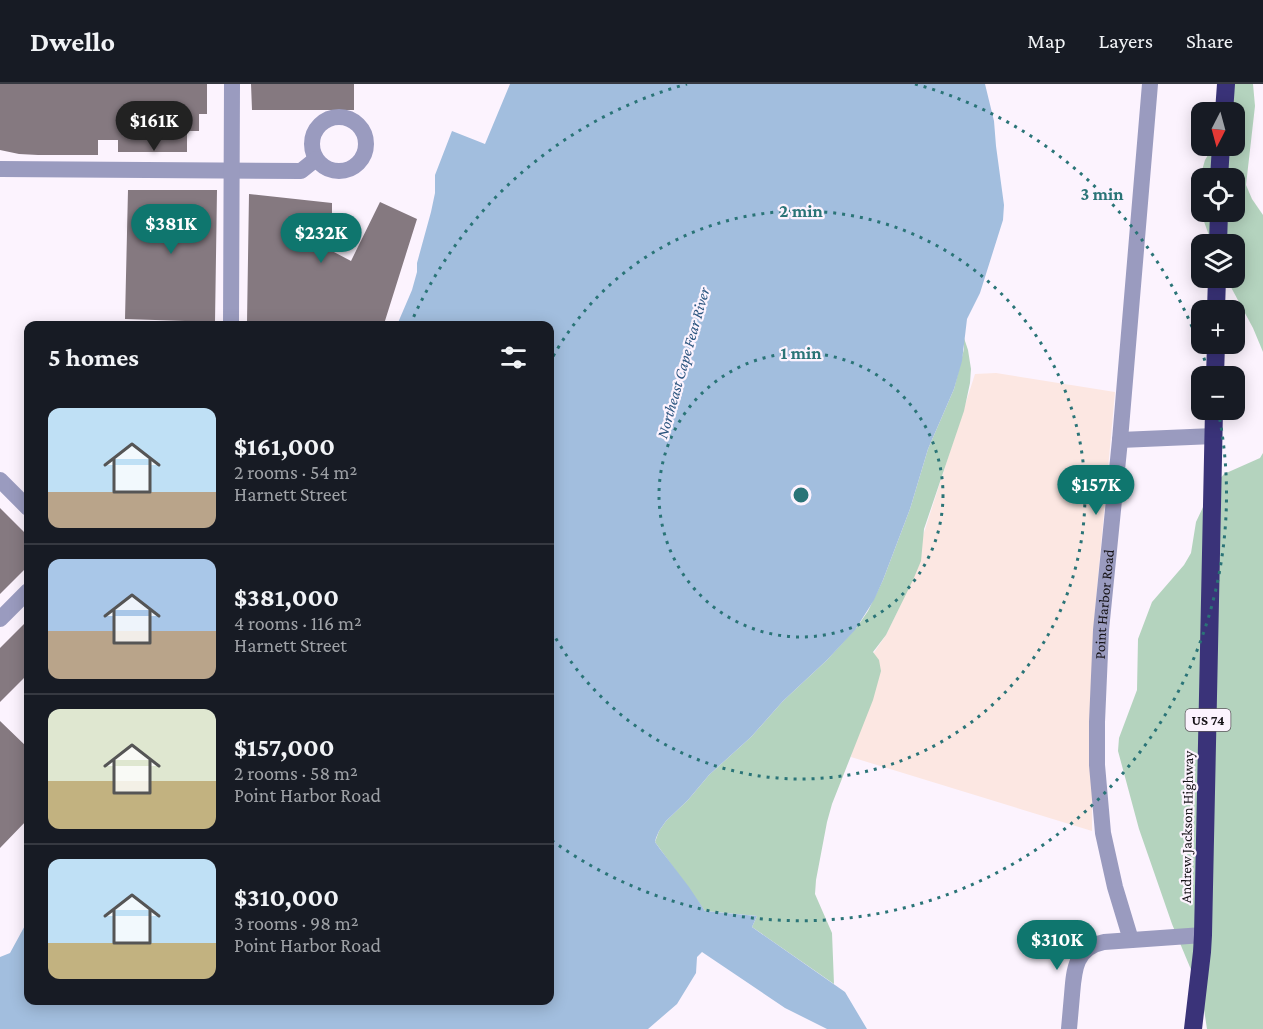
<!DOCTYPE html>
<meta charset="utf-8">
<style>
:root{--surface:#171b24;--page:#242831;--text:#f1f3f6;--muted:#9ea1a6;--line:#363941;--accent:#0f766e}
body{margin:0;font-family:"Crimson Pro",serif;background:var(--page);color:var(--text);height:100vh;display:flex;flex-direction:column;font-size:22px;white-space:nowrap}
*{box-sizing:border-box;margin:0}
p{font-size:20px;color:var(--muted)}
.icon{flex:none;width:33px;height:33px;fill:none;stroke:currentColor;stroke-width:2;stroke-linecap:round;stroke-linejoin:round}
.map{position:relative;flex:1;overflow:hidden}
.sheet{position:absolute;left:24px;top:237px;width:530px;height:684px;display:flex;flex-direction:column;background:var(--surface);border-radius:12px;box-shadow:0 3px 15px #0003}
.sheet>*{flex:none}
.needle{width:39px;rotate:186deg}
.controls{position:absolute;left:1191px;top:18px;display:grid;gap:12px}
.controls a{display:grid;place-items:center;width:54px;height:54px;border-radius:12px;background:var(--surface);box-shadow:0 3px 15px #0003;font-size:30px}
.price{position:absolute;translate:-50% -51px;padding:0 14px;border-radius:21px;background:var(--accent);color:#fff;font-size:20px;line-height:39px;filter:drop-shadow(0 2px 3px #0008)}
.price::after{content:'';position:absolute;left:50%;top:36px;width:18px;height:14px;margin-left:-9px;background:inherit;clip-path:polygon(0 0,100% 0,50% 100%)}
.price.active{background:#222;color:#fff}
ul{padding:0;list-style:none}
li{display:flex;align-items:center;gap:18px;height:150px;padding:0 24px}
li+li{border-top:2px solid var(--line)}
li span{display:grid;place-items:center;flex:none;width:168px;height:120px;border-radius:12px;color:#555}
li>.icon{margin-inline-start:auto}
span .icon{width:72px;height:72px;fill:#fffc;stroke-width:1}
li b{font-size:26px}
h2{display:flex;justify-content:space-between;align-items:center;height:72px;padding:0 24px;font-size:26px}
header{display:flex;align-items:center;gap:36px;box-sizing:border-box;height:84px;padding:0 30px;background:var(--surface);border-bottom:2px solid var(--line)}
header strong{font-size:28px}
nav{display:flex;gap:33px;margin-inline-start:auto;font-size:21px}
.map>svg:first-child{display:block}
.commercial{fill:#fce7e2}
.green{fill:#b4d3be;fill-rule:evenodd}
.water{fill:#a2bede}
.building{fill:#857980}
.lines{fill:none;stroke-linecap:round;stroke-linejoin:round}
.minor{stroke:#9a9bbf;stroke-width:16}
.highway{stroke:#3a3379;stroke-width:18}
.ring{fill:none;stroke:#2a7477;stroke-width:3;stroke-dasharray:3 6}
.labels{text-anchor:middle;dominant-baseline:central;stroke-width:4.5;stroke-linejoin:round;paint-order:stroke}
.shield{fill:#fcf3fe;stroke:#5b565c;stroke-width:1.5}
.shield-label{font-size:14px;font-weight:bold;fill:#161317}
.street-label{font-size:15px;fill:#161317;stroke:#fcf3fe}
.water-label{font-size:16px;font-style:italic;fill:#2c557f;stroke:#fcf3fe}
.centre{fill:#2a7477;stroke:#fcf3fe;stroke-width:3}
.ring-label{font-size:18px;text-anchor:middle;font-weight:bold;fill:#2a7477;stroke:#fcf3fe;stroke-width:4.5;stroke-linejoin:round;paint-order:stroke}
</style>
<header>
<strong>Dwello</strong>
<nav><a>Map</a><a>Layers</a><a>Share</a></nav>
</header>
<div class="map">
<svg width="1263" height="945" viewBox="0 0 1263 945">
<rect width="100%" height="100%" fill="#fcf3fe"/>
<path class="commercial" d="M996,289L1115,308L1093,549L1092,747L851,673L864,583L886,551L901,520L975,290Z"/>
<path class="green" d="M1228,0H1253L1255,22L1246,101L1252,115L1263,131V268L1253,244L1226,194H1234V160H1212L1201,129L1196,107L1205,76L1213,63L1216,62H1234L1235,46L1237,33ZM1202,94H1234V128H1202Z
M964,254L968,266L971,285L970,299L964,327L924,445L921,477L913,496L886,551L873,568L879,576L881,587L873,616L832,720L827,738L816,796L815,810L832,849L834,900L752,843L757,832L705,827L655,758L659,747L666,737L688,716L709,691L751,653L783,617L827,576L857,543L868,527L883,496L910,425L928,365L954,305L964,265Z
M1263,369V945H1207L1202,912L1172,840L1139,745L1118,667L1119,654L1137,606L1138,555L1152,518L1184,481L1191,469L1196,438L1212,404L1224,390L1260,374Z"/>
<path class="water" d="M510,0H985L994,37L996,62L1004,121L1003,136L980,209L967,235L962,277L954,305L928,365L910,425L883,496L874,516L855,546L827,576L783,617L751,653L709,691L688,716L666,737L659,747L656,754L655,758L660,765L689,803L705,827L757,832L752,843L845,908L867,945H827L785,924L702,868L697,873L696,889L677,920L648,945H0V873L10,869L28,836V916H549V242L397,241L412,206L417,188V179L431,128L435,109V91L452,47L485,60Z"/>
<path class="building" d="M0,0H207V30H199V47H187V68H118V56H98V71H38L19,70L0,66Z
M251,0H354V26H252Z
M128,106H217L215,238L125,235Z
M249,110L332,119V167L351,177L380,118L417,135L384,240L247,239Z
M0,424L28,452V482L0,510Z
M28,536V590L0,618V564Z
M0,637L28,664V735L0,764Z"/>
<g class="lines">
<g class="minor">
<circle cx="339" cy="60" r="27"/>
<path d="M0,85L301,87L316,75"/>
<path d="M231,242L232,0"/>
<path d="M1120,356L1214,352"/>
<path d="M0,396L28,424"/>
<path d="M0,535L28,507"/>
<path id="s1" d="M1131,856L1115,803L1103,749L1097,681V638L1101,546L1120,356L1150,0"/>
<path d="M1069,945C1070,934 1071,922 1072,911C1074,886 1075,864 1104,858L1203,851"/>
</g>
<path class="highway" d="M1224,28L1226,0
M1219,94L1221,62
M1218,160L1219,128
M1216,226L1217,194
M1215,292L1216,260
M1193,945L1202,868L1203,851L1214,326"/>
</g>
<g class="ring">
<circle cx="801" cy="411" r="142"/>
<path d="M549 280A284 284 0 1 1 549 542"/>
<path d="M410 241A426 426 0 0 1 687 0M915 0A426 426 0 0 1 1209 290M1218 326A426 426 0 0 1 551 756"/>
</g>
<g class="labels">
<rect class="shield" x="1185.5" y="625" width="45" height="22" rx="4.5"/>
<g class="shield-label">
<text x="1208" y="636">US 74</text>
</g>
<g class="street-label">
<text stroke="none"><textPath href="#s1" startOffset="340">Point Harbor Road</textPath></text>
<text transform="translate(1187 743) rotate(-89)">Andrew Jackson Highway</text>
</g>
<g class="water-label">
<text transform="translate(683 279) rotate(-74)">Northeast Cape Fear River</text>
</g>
</g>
<circle cx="801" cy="411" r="9" class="centre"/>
<g class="ring-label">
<text x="1102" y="116">3 min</text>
<text x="801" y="133">2 min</text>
<text x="801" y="275">1 min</text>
</g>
</svg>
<div class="controls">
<a><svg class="needle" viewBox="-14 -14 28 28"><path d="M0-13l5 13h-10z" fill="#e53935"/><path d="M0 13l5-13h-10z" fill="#9ea1a6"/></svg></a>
<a><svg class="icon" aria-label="locate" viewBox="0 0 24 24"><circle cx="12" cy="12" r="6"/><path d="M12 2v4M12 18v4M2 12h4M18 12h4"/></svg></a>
<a><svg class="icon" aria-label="layers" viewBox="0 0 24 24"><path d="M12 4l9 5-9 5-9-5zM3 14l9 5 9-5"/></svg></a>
<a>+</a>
<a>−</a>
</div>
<b class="price active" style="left:154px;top:68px">$161K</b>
<b class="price" style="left:171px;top:171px">$381K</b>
<b class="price" style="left:321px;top:180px">$232K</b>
<b class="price" style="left:1096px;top:432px">$157K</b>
<b class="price" style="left:1057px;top:887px">$310K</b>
<section class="sheet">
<h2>5 homes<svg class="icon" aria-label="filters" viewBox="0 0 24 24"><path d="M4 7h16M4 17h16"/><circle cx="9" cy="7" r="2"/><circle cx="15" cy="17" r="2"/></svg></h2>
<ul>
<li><span style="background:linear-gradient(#bfe0f5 70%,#b9a48a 0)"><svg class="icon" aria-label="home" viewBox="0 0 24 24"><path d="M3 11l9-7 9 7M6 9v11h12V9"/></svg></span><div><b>$161,000</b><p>2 rooms · 54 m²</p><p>Harnett Street</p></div></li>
<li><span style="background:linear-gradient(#a9c7e8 60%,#b9a48a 0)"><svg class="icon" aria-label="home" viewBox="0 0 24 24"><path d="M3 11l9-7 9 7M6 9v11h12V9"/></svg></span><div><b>$381,000</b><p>4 rooms · 116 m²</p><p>Harnett Street</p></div></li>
<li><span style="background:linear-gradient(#dfe7d0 60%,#c2b280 0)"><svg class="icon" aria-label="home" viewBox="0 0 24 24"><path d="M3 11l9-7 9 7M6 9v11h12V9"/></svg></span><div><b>$157,000</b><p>2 rooms · 58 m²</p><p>Point Harbor Road</p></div></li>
<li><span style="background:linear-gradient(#bfe0f5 70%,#c2b280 0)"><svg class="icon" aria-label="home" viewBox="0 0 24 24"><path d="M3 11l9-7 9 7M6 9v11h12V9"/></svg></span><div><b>$310,000</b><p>3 rooms · 98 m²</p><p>Point Harbor Road</p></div></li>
</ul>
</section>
</div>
